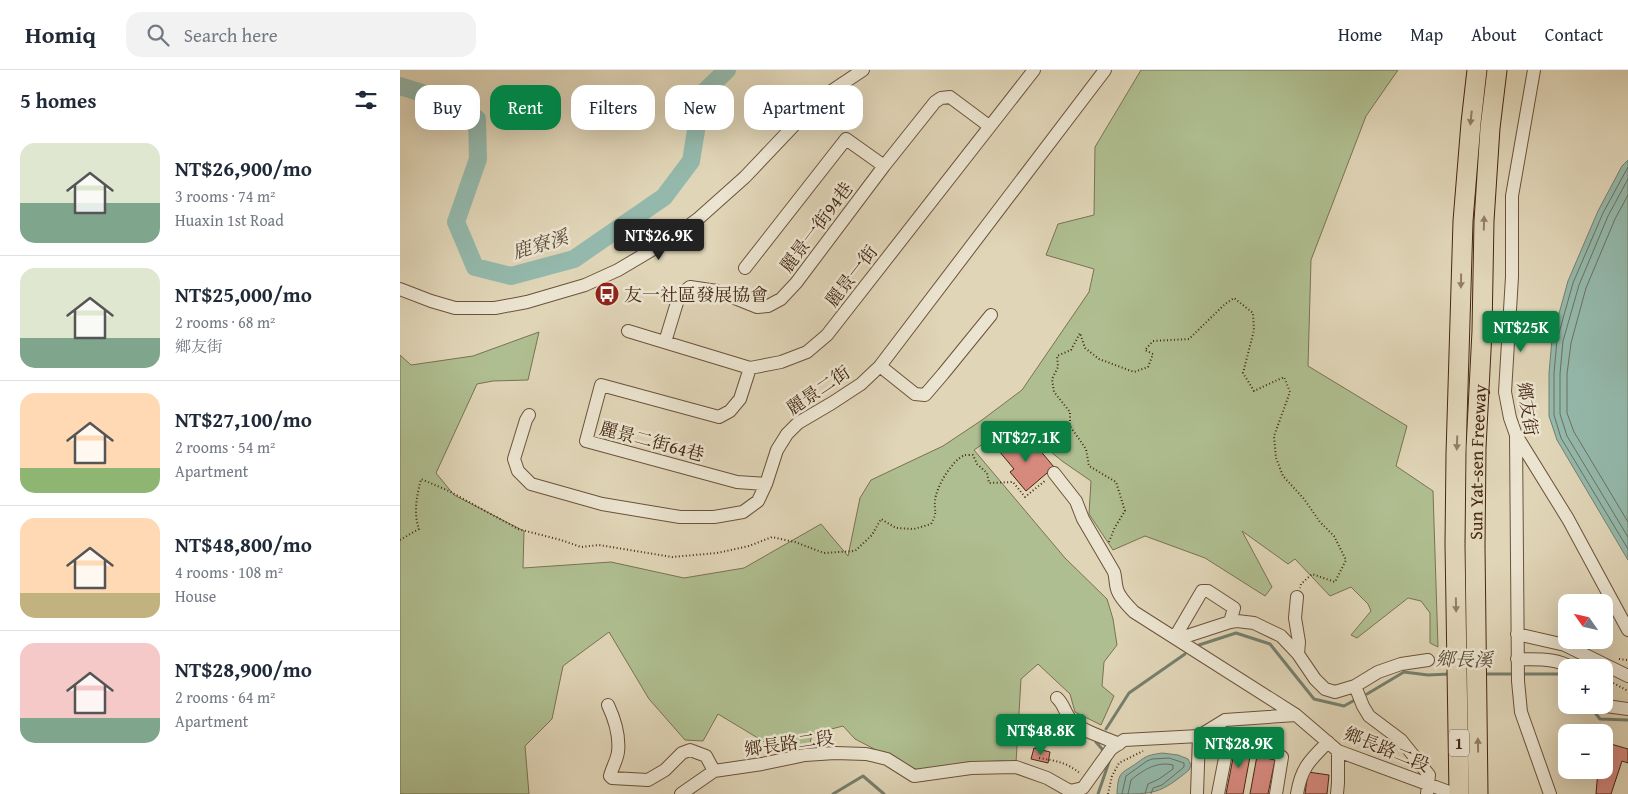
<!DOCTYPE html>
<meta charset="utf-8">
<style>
:root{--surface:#fff;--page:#f2f2f3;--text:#1f2937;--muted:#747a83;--line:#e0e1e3;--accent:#0b8043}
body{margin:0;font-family:"Gentium Book Plus","Noto Serif TC",serif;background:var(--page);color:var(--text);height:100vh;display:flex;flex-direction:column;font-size:19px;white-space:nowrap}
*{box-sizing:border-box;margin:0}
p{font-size:16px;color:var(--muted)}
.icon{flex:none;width:28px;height:28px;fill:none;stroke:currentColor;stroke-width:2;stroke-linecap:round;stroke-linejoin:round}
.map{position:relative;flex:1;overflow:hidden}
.side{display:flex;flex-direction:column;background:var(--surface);width:400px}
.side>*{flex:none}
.guide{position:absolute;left:15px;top:15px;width:475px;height:45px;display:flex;gap:10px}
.needle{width:32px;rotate:304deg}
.fabs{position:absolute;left:1158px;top:524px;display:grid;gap:10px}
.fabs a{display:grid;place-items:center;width:55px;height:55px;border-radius:10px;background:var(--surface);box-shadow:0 5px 20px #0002;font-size:25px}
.price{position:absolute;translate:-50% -42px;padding:0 11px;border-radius:5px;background:var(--accent);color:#fff;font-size:16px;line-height:32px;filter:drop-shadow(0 1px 2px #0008)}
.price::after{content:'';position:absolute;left:50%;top:30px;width:15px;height:11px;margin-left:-8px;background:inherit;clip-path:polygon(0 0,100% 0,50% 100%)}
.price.active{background:#222;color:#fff}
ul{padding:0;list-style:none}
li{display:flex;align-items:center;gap:15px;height:125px;padding:0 20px}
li+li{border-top:1px solid var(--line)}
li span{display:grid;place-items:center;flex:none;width:140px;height:100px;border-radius:15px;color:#555}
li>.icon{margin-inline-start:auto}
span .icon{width:60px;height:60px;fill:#fffc;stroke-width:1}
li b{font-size:21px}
h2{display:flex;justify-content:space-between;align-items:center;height:60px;padding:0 20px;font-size:21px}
.chip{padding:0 18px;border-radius:15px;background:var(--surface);box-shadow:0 5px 20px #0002;font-size:18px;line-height:45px}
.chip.active{background:var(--accent);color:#fff}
header{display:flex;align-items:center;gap:30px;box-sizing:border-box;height:70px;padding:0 25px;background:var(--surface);border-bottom:1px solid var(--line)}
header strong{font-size:24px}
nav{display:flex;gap:28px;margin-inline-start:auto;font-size:18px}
.search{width:350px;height:45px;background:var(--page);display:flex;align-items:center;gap:12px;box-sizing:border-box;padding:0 18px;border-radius:15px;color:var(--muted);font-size:19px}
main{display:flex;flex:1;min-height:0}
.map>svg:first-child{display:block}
.green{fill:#afbe90;stroke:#7a7251}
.water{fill:#94b9ac;stroke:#757f6e}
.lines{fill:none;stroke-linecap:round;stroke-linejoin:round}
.shore{stroke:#6d705f;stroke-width:1}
.stream{stroke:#757f6e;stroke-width:3}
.river{stroke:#94b9ac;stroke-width:18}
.building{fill:#d6897d;stroke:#462712}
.minor-casing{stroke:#6c523b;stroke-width:14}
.highway-casing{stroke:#462712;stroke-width:21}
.path{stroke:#462712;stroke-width:2;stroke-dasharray:1 2.5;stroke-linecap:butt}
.minor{stroke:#ebe4d0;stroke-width:12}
.highway{stroke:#e0d5b7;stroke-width:19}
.oneway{fill:#937e64}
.labels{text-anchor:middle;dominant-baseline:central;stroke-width:5;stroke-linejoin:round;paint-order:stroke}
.shield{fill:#ebe4d0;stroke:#78604b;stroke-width:1}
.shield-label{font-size:16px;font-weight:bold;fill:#462712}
.street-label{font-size:18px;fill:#462712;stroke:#ebe4d0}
.poi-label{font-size:18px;fill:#462712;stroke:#ebe4d0;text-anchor:start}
.water-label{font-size:19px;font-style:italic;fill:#5a4c38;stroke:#ebe4d0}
</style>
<header>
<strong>Homiq</strong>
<div class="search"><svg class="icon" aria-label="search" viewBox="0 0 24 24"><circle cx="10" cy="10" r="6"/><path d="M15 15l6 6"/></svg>Search here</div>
<nav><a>Home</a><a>Map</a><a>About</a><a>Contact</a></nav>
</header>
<main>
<section class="side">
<h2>5 homes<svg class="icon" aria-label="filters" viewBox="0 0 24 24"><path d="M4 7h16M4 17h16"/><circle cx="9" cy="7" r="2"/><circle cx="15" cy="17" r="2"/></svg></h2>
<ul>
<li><span style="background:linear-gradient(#dfe7d0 60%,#7fa58c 0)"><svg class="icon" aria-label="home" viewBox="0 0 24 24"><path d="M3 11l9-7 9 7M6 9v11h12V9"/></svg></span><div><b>NT$26,900/mo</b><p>3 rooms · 74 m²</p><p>Huaxin 1st Road</p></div></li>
<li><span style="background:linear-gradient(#dfe7d0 70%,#7fa58c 0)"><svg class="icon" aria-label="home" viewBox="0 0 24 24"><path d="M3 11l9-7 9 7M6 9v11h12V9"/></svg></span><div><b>NT$25,000/mo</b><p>2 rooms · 68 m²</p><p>鄉友街</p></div></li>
<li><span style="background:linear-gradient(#ffd9b3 75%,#8fb573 0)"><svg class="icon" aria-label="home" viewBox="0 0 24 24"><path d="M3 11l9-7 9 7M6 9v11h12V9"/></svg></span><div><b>NT$27,100/mo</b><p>2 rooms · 54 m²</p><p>Apartment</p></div></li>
<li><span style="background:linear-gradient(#ffd9b3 75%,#c2b280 0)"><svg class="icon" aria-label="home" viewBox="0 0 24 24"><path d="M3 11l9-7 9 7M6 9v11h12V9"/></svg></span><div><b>NT$48,800/mo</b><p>4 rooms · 108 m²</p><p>House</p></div></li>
<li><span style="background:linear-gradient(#f6c9c9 75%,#7fa58c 0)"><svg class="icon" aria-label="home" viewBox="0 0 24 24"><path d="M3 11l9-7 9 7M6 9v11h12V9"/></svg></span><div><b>NT$28,900/mo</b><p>2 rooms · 64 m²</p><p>Apartment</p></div></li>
</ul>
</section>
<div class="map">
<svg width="1228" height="724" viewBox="0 0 1228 724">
<rect width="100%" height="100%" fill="#e0d5b7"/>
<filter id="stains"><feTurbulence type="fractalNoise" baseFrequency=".004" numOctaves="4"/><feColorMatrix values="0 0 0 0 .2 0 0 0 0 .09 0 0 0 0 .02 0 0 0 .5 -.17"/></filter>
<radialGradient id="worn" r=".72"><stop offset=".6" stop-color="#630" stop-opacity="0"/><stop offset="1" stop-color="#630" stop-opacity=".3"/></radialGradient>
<path class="green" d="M741,0H998L966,46L911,190L908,296L1007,356L996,396L1033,421L1038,577L1030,573V543L1021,531L1008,528L957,568L951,565L971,541L968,534L951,517L930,526L895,489L888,494L842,461L872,517L865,526L805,488L745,466L713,480L689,444L691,411L662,391L615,352L574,380L665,488L707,529L713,549L717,575L704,592L702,616L714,626L701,655L675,642L670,624L638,594L621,609L616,693L602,691L570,692L515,700L455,669L443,656L412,664L409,678L381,682L318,644L303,671L285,670L249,629L209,562L163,596L152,649L125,676L129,724H0V285L11,295L73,286L139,262L128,310L93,311L77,314L36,403L54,425L124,461L123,498L211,492L284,508L344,498L421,454L448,486L460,428L471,410L543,376L582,350L622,320L689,222L694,199L646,185L658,154L694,145L695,77Z"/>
<path class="water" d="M1228,90V490L1157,370L1149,346V303L1152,269L1168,211L1198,141L1222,96Z
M762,683L778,685L788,689L791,695L789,700C760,724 754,724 717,724C718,701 721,704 737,693C747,685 750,685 762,683Z"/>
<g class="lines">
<path class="shore" d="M1228,97L1203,143L1173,213L1157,270L1154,303V345L1161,368L1228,479
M1228,109L1208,146L1179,215L1163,271L1160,304V344L1167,366L1228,467
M1228,125L1215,149L1186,218L1171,273L1167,304V343L1174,362L1228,452
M722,724L726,706L747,691L752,689L769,688L784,693V697L762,715L753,718L751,724
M728,724L731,710C743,700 757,691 773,695V699L759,709L748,714L745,724"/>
<path class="stream" d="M799,575L836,563L870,574L914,629L944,636L953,631
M1084,604H1115
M1121,604H1158L1166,608
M967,624L1004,602L1028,605L1050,604
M1189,635L1200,649L1228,650
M706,659L729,623L785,584
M696,672L702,679
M433,724L463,706L484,724
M698,724L710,689"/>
<path class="river" d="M0,16L58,34L77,49L78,89L56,152L75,197L111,206L174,189L264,127L291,91L302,24L327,0"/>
</g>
<path class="building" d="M618,365L632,383L638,378L654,397L626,421L610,402L614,399L599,381Z
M1204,672L1228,679V693L1222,691L1211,724H1196L1198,700H1204Z
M836,673L852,676L843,724H826Z
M634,678L650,682L648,693L631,689Z
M857,686L875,690L868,724H850Z
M908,702L929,705L927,724H905Z"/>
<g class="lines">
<defs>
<path id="minor" d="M1134,0L1112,126V207L1105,322L1110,348L1116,365L1118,611L1121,642L1150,724
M345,198L446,69L484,96
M0,219L31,231L55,238H95L127,232L185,215L218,200L272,168L299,148L345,107L418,30L463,0
M228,261L350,298L381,292L407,282L427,265L634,0
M265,272L279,226L290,217L317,221L357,237L368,236L381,229L396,213L484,96L535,32L541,28L550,27L589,56
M480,296L515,324L525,325L543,304L591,245
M350,298L340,329L330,341L319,347L201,315L186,371L337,412L366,414
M129,345L126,350L114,389L118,401L131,414L202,434L280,447H314L343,442L358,431L366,414L377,380L387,364L398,353L432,333L461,314L480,296L705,0
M1116,365L1168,449L1228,560
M654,403L676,431L683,449L714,502C716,508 715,513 717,519C719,527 728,536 734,542L896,645
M897,527L895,548L899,572L898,584
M1117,564L1165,575L1228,606
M775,567L802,521H808L834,538L830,552
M780,571L787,566L830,552L837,551L854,553L881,566L898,584L915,609L925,619L935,622L955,616L978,602L1001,594L1028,590
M1117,589C1136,590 1155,587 1172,598
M955,616L963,636L969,646L1001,670L1029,705L1027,724
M657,628C664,634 665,644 672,651C681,661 706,668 719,674
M1204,633L1206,636L1228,639
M208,635C215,650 220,665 218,682C217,690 212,698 210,706L212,708L248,710L265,700L282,683L290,680L306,686L314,701
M857,682H874L882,687L876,724
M281,724L314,701L362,694L405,685L435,683L466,684L475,686L487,689L514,706L571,698L616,697L647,708L670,721L683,718L711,679L724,670L799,666L825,650L896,645L938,681L1049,722
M797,724L799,666
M818,724L826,683
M897,724C901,698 910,690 928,672
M937,724L938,713V681"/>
<g id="highway">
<path d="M1059,724L1055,474L1056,384L1063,151L1071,53L1077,0"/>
<path id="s1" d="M1078,724L1075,477L1076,378L1082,261L1084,151L1090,58L1097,0"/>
</g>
</defs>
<use href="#minor" class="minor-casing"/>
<use href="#highway" class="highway-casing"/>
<path class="path" d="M0,470L19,459C13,442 17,426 21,409L49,421L118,459L161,470L181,477L199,475L272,487L317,483L349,476L372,467L395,472L424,483L455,481L472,465L481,449L496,458L514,459L531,454C538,441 534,443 535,431C536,417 552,390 565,385C567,385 571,385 573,385L577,394L587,403L589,413L613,412L625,427L646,410
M709,472L715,457L725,441L716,412L689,396L686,379L670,356V342L654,322L652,309L658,297L657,286L671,280L680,263L685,278L699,289L734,302L748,297L753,284L745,280L753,271L789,269L825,234L834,228L853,243L854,260L843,303L854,321L884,307L890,322L874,366L876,388L883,406L904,429L920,452L934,466L946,490L935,512L912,504L901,514L900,518
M1219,589L1228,590
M1204,608L1228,621
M639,688C657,691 666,692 681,704
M708,724L712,706L719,693L743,681"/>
<use href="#minor" class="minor"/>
<use href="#highway" class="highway"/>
</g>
<defs><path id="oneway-solid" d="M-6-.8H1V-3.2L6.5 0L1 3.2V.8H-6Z" transform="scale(1.25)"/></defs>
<g class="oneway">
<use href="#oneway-solid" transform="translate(1071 48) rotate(96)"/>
<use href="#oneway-solid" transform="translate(1084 153) rotate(-88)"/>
<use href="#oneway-solid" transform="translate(1061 211) rotate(91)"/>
<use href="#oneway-solid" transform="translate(1057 373) rotate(92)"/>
<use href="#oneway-solid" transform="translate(1056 535) rotate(89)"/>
<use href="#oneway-solid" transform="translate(1078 675) rotate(-91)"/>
</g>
<defs>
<symbol id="bus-disc" viewBox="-11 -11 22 22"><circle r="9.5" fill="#8f2418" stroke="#ebe4d0"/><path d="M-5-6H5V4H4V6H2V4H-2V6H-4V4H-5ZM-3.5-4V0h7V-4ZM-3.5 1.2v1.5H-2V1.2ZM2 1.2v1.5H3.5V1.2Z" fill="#fff"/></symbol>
</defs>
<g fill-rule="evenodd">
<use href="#bus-disc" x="193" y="210" width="28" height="28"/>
</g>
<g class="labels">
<rect class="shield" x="1049" y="659.5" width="20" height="27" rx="4"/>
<g class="shield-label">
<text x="1059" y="673">1</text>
</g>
<g class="street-label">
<text transform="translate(416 157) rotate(-53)">麗景一街94巷</text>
<text transform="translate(451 206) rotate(-52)">麗景一街</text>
<text transform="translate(418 320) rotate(-34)">麗景二街</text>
<text transform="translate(1128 339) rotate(82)">鄉友街</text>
<text transform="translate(252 371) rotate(15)">麗景二街64巷</text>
<text stroke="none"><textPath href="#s1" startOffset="332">Sun Yat-sen Freeway</textPath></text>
<text transform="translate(389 673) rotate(-8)">鄉長路二段</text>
<text transform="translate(987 679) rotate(22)">鄉長路二段</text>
</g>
<g class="poi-label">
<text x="224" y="224">友一社區發展協會</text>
</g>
<g class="water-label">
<text transform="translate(140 174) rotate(-17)">鹿寮溪</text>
<text transform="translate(1064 589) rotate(1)">鄉長溪</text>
</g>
</g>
<rect width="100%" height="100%" filter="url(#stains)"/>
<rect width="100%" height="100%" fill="url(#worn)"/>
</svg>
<div class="fabs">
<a><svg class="needle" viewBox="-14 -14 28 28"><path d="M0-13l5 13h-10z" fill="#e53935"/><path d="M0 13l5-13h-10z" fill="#747a83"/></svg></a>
<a>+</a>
<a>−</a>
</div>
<b class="price active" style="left:259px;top:191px">NT$26.9K</b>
<b class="price" style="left:1121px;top:283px">NT$25K</b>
<b class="price" style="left:626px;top:393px">NT$27.1K</b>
<b class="price" style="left:641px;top:686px">NT$48.8K</b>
<b class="price" style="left:839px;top:699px">NT$28.9K</b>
<div class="guide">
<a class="chip">Buy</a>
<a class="chip active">Rent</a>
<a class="chip">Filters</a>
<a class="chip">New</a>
<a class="chip">Apartment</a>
</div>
</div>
</main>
